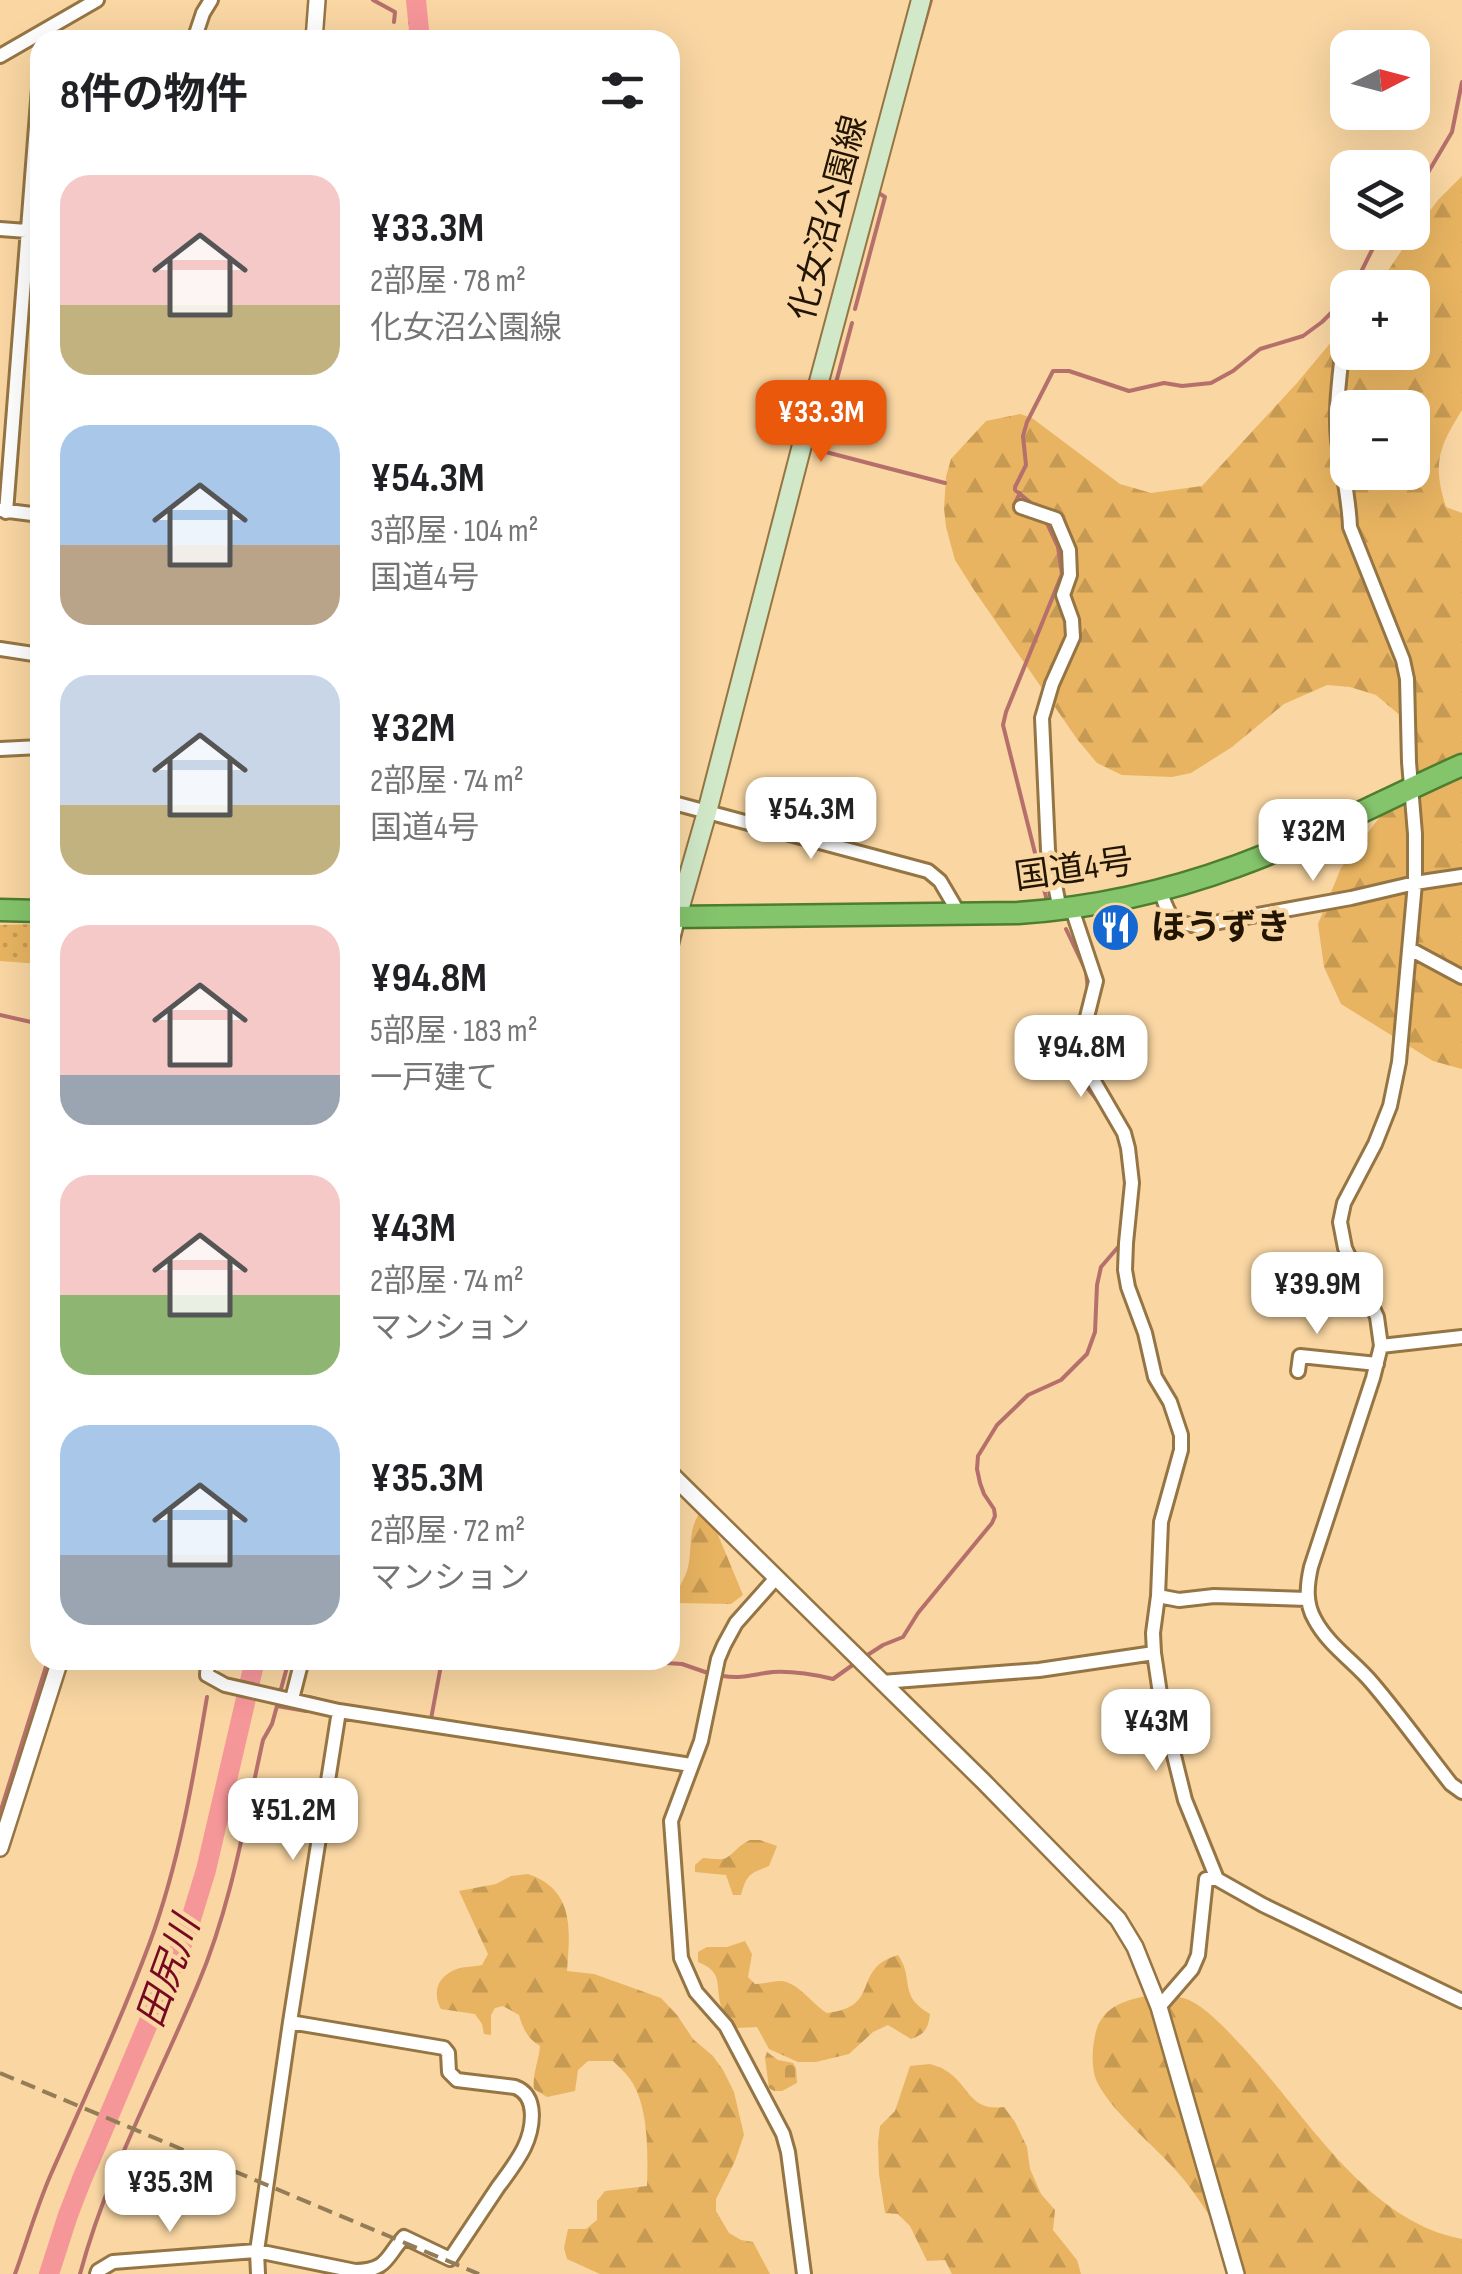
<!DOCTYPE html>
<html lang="ja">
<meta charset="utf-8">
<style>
:root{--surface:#fff;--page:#f2f2f2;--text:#202124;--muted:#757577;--accent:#ea580c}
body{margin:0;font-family:"Sofia Sans Condensed","Noto Sans JP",sans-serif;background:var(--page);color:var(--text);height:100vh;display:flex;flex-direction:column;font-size:38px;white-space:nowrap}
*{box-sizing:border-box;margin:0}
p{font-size:32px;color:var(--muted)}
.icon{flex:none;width:55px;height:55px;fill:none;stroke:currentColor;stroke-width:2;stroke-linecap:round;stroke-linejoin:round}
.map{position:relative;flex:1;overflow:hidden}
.sheet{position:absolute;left:30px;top:30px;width:650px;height:1640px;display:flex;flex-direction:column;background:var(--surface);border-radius:30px;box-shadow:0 10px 40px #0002}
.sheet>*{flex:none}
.needle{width:65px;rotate:84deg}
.controls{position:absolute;left:1330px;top:30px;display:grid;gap:20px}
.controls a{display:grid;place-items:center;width:100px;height:100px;border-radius:20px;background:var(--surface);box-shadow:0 10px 40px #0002;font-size:50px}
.price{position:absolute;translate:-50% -85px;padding:0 22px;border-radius:20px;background:#fff;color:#222;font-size:32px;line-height:65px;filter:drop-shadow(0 2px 5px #0008)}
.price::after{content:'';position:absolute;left:50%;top:60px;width:30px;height:22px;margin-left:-15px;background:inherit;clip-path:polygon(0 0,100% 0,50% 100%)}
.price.selected{background:var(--accent);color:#fff}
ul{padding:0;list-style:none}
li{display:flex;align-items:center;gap:30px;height:250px;padding:0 30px}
li span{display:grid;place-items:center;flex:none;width:280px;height:200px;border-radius:30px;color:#555}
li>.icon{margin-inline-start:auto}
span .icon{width:120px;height:120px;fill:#fffc;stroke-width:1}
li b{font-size:42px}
h2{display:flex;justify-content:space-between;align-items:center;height:120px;padding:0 30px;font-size:42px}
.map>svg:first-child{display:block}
.grass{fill:url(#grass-dots)}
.forest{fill:url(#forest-firs);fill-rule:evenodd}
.cemetery{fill:url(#cemetery-stones)}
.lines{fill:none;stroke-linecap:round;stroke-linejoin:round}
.stream{stroke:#b6706c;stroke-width:4}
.river{stroke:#f59699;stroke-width:20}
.minor-casing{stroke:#957543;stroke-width:18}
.tertiary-casing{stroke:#957543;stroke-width:20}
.secondary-casing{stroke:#957543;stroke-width:22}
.trunk-casing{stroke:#4e7d2f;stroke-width:25}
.minor{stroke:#fff;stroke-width:12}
.tertiary{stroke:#fff;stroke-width:15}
.secondary{stroke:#d1e9c8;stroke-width:18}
.trunk{stroke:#84c46b;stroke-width:20}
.rail{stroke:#947c57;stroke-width:4;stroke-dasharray:15 8;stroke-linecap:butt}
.labels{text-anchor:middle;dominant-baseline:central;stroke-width:9;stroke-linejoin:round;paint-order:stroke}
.street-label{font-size:35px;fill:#221603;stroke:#f9d6a2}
.poi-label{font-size:35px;font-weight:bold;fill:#221603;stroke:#f9d6a2;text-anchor:start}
.water-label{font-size:38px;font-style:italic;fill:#760821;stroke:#f9d6a2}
</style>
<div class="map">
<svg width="1462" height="2274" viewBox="0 0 1462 2274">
<defs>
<pattern id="grass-dots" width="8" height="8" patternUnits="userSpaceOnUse" patternTransform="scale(2.5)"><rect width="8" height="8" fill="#e8b461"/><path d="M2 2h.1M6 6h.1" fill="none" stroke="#c79a53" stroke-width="1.8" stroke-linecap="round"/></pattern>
<pattern id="forest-firs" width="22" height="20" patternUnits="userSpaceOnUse" patternTransform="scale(2.5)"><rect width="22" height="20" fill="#e8b461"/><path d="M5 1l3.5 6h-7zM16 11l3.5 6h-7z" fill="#c79a53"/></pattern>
<pattern id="cemetery-stones" width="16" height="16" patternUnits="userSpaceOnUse" patternTransform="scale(2.5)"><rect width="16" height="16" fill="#e8b461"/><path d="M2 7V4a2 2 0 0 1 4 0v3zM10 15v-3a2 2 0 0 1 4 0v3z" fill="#c79a53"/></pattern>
</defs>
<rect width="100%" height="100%" fill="#f9d6a2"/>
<path class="grass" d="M40,924V964L0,961V925Z"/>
<path class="forest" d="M1462,176V410C1439,447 1432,463 1446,507L1462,513V1069L1433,1061L1341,1004L1324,967L1318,924L1341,868L1388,806L1406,777V740L1402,717L1376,695L1350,687L1327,685L1284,704L1232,747L1191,773L1172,777L1122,775L1097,763L1077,739L974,590L955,560L946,527L944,508L946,477L951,459L986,421L1020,414L1032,418L1120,484L1151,493L1202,486L1297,383L1347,323L1348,352H1412V288L1377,287L1412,235L1438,200ZM1348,408H1412V472H1348Z
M699,1514L716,1530L743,1595L731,1604L676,1603L670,1607V1585L680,1586C682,1581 685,1577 687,1571C693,1552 687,1532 699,1514Z
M750,1840H760L777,1846L769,1866C748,1874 747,1875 741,1895H733L726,1875L695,1872V1865L703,1858C711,1858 719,1861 726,1858C735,1853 737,1846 750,1840Z
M528,1874C575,1890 570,1930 567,1971L594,1974L661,1998L677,2015L693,2039L713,2056L723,2070L734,2092L744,2135L735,2161L716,2199V2211L729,2233L741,2240L753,2242L770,2274H600L567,2259L564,2248L568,2229H586L597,2220V2201L605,2191L647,2186C648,2154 649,2106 630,2079C626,2073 619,2067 613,2061H588L578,2070L575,2091L547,2097L534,2089C532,2074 539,2061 540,2046C527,2038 523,2029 519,2015L503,2006L495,2008L491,2015V2035L484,2034L482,2024L475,2014L441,2009C432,1993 437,1976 457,1969C464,1966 475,1967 482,1965L488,1954L459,1891L496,1884L511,1876Z
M745,1941L752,1954L748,1977L755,1984C763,1984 772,1981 780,1981C797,1981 812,2004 827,2013C883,2007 850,1969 898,1955C915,1979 897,1995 930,2014C928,2029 925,2034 911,2039L888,2025L873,2032L849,2054L816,2062H798L769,2049L757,2027L737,2028C730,2021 724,2015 721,2006C715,1985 724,1972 698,1962V1952L707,1947H727Z
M1146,1996C1161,1996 1177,1994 1191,2001C1208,2010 1224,2027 1237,2041C1303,2108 1362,2220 1462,2239V2274H1241C1225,2241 1208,2210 1185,2181C1160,2149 1115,2117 1097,2082C1091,2069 1092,2049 1095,2036C1100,2008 1122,2001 1146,1996Z
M930,2064C935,2066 941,2067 945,2070C970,2085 969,2112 1004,2107L1015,2122L1027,2147L1030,2169L1041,2194L1055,2210L1053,2230L1077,2260L1081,2274H952L945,2260L927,2261L910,2226L898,2214L885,2213L879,2174L878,2142L880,2126L895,2111L910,2066Z"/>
<path class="cemetery" d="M767,2052L778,2060L793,2063L796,2068L797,2083L782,2091H774L769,2088L765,2058Z"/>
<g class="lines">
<path class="stream" d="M373,0L395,12L394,22
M410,23L419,24
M920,39L931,0
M1412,190L1426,176L1452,132L1462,82
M1353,288L1381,232
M855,309L885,197L877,192
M852,323L818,450L945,483
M1014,505L1020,493
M1036,507L1015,490V487L1026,465L1023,436L1027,422L1053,371H1069L1129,391L1164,383L1182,386L1211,383L1233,371L1260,349L1303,336L1322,322L1348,296
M1045,519L1058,547L1062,574L1006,712L1003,725L1046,897
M1066,929L1086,971L1088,990
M0,1015L40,1024
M1077,1032C1067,1066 1080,1078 1100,1104
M866,1656L883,1645L903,1637L918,1613L992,1523L995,1516L994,1509L984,1494L980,1483L977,1469L978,1456L997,1425L1028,1395L1061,1380L1087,1354L1095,1332L1097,1285L1101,1267L1119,1246L1126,1187
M507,1660C530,1665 559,1660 583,1660
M616,1660L682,1664L708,1673
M723,1676C743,1679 754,1674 773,1672C794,1671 812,1674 833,1679L854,1664
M281,1689L289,1660
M309,1697L328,1702
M431,1719L442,1660
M0,1813L48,1660
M15,2274C27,2241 37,2206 51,2174C85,2097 121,2020 150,1942C179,1863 193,1780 207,1697
M80,2274C107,2173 158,2080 198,1984C231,1906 245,1821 263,1740L272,1724L277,1706L306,1711L307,1707"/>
<path class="river" d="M416,0L420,40
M49,2274L68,2215L82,2179L187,1932L206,1870L255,1660"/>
<defs>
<path id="minor" d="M194,40L203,13L211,0
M0,56L97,0
M0,229L40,232
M1342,353C1339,382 1335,411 1338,440C1342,469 1349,498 1350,527L1403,660L1407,679L1409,762L1415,834V883L1399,1062L1390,1106L1375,1144L1344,1203L1340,1222L1345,1248L1377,1317L1381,1346L1373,1378L1311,1567C1307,1585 1305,1603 1315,1620C1329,1646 1355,1662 1373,1684C1401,1717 1425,1751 1451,1784L1462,1792
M1021,507L1056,519L1069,550L1070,575L1063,595L1072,620L1073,637L1052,684L1042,718L1048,850L1060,910
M0,510L40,515
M6,512L40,75
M0,649L40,655
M0,749L40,747
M670,802L928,871L940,881L960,915
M1160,890C1169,915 1169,922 1197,926L1351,898L1415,883L1462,876
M1072,909L1096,981L1080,1045L1081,1059L1124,1133L1128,1148L1132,1183L1126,1243L1125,1270L1128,1287L1145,1333L1155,1377L1170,1402L1181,1435V1450L1161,1522L1158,1596L1153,1633L1154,1653L1162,1707L1185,1800L1217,1879
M1410,949L1462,977
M1381,1346L1462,1337
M1298,1371L1300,1356L1377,1364
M776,1578L736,1623L724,1645L718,1659L701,1741L671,1821L681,1958L696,1992L726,2026L783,2134L788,2152L804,2274
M1158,1596L1179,1600L1214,1596L1307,1599
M208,1660L207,1675L225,1685L339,1711L691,1765
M882,1682L1039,1670L1154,1653
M292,1699L302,1660
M1159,2007L1192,1969L1198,1955L1206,1879H1217L1263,1905L1462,2001
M97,2274L98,2271L113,2262L257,2251L355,2271C388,2270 385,2258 404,2237L450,2259C466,2235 482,2211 498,2187C507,2175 517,2162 524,2148C533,2129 539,2096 515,2087L457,2080L449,2072L448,2053L444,2048L290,2022
M258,2274L257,2251L290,2022L339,1711"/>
<path id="tertiary" d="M314,40L317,0
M670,945L677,917
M670,1473L984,1782L1118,1919L1135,1947L1159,2007L1236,2274
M0,1848L60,1660"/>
<path id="secondary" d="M677,917L707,812L801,449L921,0"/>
<path id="trunk" d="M0,910L40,911
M670,917L1018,913C1093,908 1166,892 1237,866C1314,838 1387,798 1462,765"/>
</defs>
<use href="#minor" class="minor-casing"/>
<use href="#tertiary" class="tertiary-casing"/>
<use href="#secondary" class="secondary-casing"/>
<use href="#trunk" class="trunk-casing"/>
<use href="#minor" class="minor"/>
<use href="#tertiary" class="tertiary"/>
<use href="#secondary" class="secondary"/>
<use href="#trunk" class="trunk"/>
<path class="rail" d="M0,2073L479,2274"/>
</g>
<defs>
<symbol id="restaurant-disc" viewBox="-11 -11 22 22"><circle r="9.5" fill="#1567d1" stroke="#f9d6a2"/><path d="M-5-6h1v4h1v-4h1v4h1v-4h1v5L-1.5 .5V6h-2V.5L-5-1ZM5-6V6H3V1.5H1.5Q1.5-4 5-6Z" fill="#fff"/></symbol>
</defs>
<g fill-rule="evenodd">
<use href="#restaurant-disc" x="1088" y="900" width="55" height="55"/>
</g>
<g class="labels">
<g class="street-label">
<text transform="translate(829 218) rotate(-75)">化女沼公園線</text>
<text transform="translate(1074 870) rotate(-8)">国道4号</text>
</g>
<g class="poi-label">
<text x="1151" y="928">ほうずき</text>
</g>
<g class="water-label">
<text transform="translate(169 1972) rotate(-70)">田尻川</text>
</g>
</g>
</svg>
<div class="controls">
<a><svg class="needle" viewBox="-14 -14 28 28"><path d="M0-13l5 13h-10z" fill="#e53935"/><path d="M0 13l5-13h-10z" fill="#757577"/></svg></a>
<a><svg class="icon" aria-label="layers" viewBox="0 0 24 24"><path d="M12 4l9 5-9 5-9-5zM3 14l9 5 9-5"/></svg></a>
<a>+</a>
<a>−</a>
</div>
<b class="price selected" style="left:821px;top:465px">¥33.3M</b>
<b class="price" style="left:811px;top:862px">¥54.3M</b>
<b class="price" style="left:1313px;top:884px">¥32M</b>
<b class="price" style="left:1081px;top:1100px">¥94.8M</b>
<b class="price" style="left:1317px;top:1337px">¥39.9M</b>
<b class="price" style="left:1156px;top:1774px">¥43M</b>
<b class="price" style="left:293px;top:1863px">¥51.2M</b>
<b class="price" style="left:170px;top:2235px">¥35.3M</b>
<section class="sheet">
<h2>8件の物件<svg class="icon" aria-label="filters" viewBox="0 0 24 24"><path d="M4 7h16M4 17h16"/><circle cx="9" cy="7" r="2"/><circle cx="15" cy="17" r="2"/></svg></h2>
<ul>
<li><span style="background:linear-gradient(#f6c9c9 65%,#c2b280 0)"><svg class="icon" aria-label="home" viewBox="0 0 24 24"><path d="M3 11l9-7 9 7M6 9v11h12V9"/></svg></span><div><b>¥33.3M</b><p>2部屋 · 78 m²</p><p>化女沼公園線</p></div></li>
<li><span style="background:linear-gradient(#a9c7e8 60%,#b9a48a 0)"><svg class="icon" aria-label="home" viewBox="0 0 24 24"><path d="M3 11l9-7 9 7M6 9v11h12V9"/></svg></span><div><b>¥54.3M</b><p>3部屋 · 104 m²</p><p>国道4号</p></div></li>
<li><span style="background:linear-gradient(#c9d6e8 65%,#c2b280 0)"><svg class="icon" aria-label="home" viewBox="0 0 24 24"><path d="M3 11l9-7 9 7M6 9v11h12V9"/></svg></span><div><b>¥32M</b><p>2部屋 · 74 m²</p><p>国道4号</p></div></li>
<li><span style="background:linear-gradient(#f6c9c9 75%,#9aa5b1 0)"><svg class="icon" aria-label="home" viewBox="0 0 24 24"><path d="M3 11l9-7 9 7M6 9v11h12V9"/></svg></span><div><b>¥94.8M</b><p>5部屋 · 183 m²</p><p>一戸建て</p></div></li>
<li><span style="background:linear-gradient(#f6c9c9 60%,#8fb573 0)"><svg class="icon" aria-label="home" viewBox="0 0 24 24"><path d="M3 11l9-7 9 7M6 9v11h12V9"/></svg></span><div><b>¥43M</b><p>2部屋 · 74 m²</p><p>マンション</p></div></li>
<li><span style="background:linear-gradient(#a9c7e8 65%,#9aa5b1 0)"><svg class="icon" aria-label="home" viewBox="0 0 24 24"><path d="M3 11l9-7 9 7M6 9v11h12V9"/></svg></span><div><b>¥35.3M</b><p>2部屋 · 72 m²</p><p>マンション</p></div></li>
</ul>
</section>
</div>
